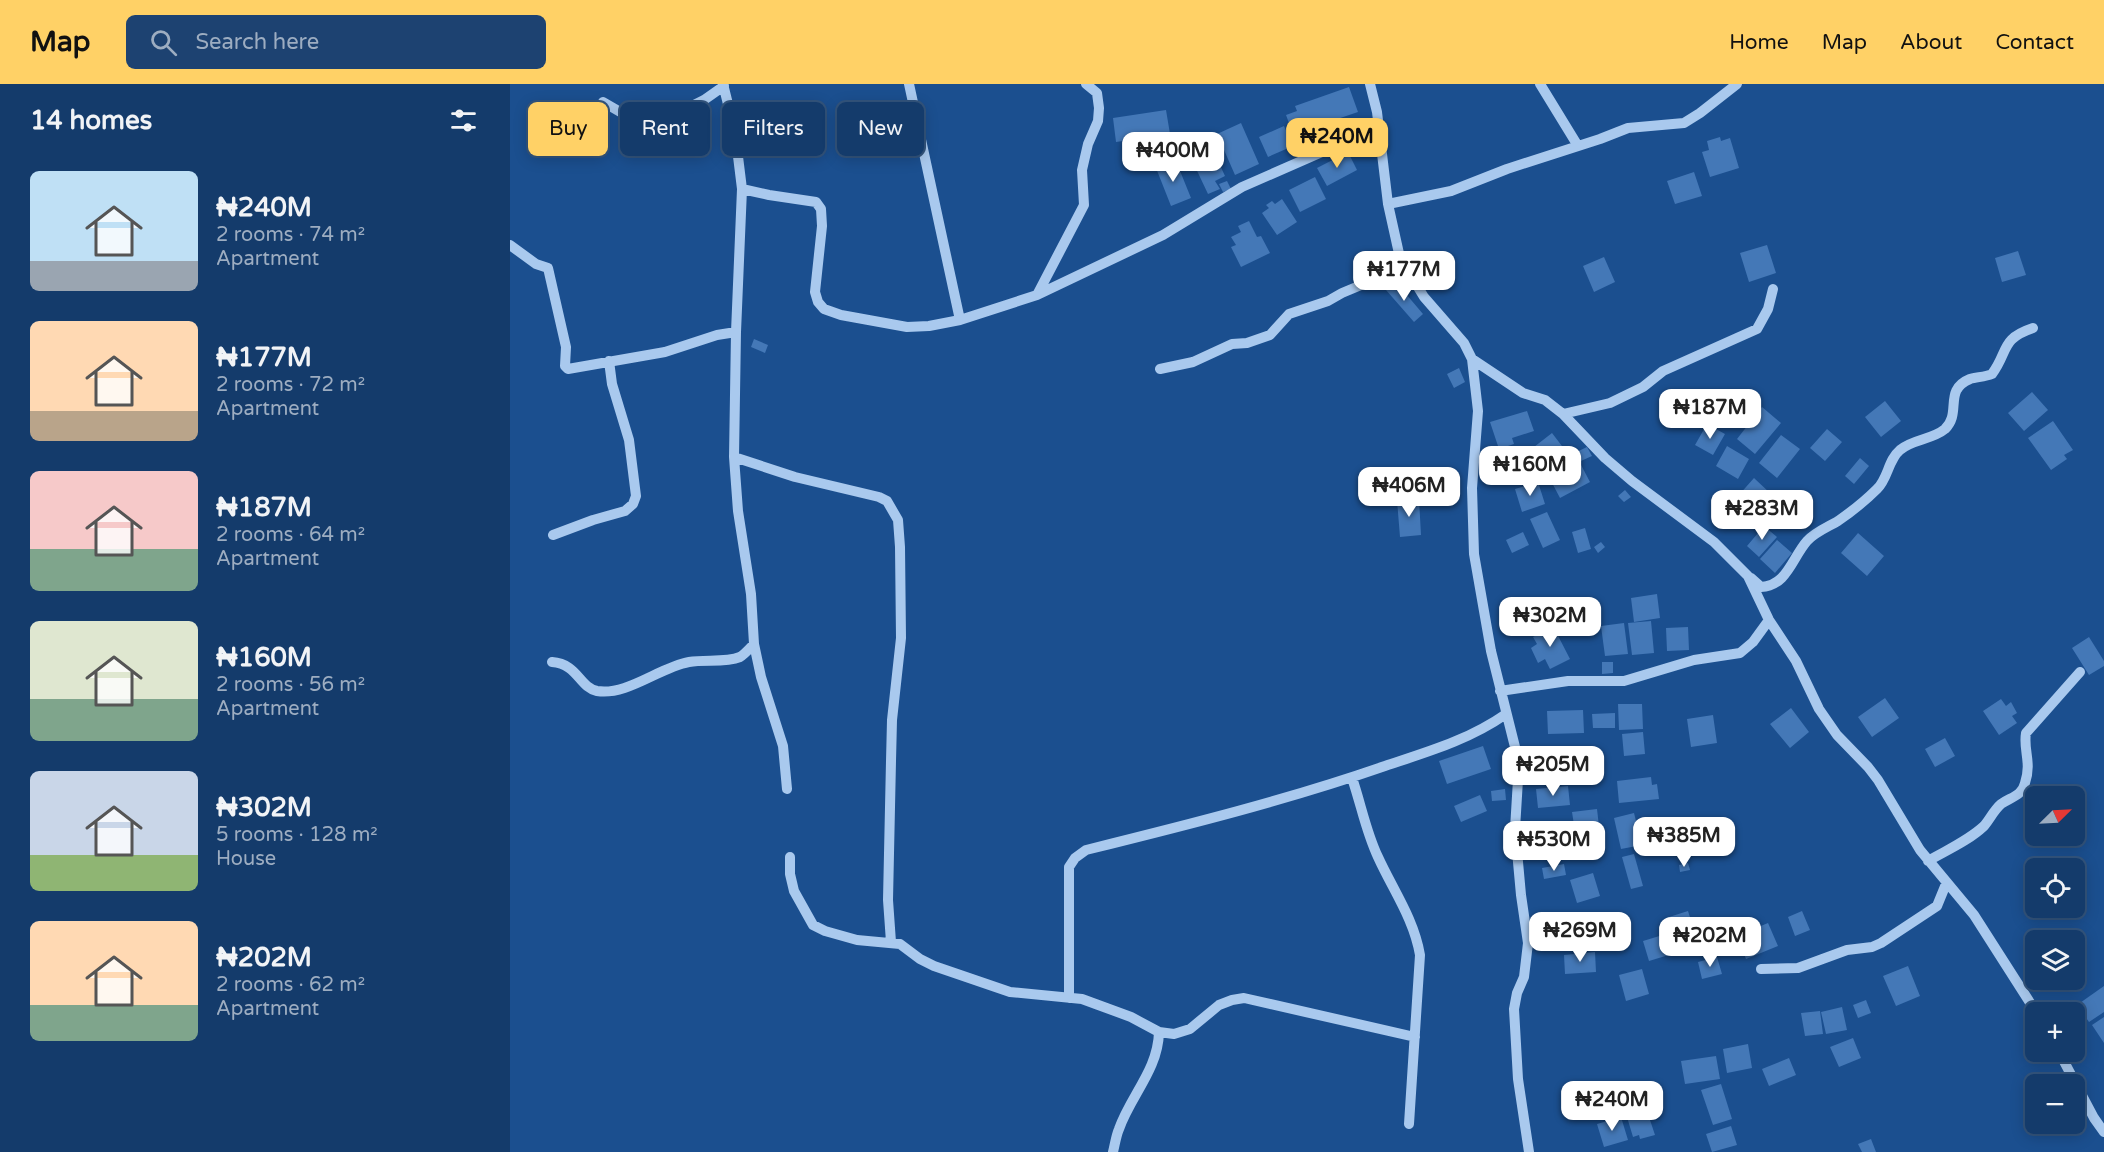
<!DOCTYPE html>
<meta charset="utf-8">
<style>
:root{--surface:#143b6b;--page:#1d4271;--text:#f1f3f6;--muted:#9dadc1;--line:#33557e;--accent:#ffd166}
body{margin:0;font-family:"Varela Round",sans-serif;background:var(--page);color:var(--text);height:100vh;display:flex;flex-direction:column;font-size:22px;white-space:nowrap}
*{box-sizing:border-box;margin:0}
p{font-size:20px;color:var(--muted)}
.icon{flex:none;width:33px;height:33px;fill:none;stroke:currentColor;stroke-width:2;stroke-linecap:round;stroke-linejoin:round}
.map{position:relative;flex:1;overflow:hidden}
.sheet{display:flex;flex-direction:column;background:var(--surface);width:510px}
.sheet>*{flex:none}
.guide{position:absolute;left:18px;top:18px;width:570px;height:54px;display:flex;gap:12px}
.needle{width:39px;rotate:66deg}
.tools{position:absolute;left:1515px;top:702px;display:grid;gap:12px}
.tools a{display:grid;place-items:center;width:60px;height:60px;border-radius:9px;background:var(--surface);box-shadow:0 3px 15px #0003,0 0 0 2px var(--line);font-size:30px}
.price{position:absolute;translate:-50% -51px;padding:0 14px;border-radius:12px;background:#fff;color:#222;font-size:20px;line-height:39px;filter:drop-shadow(0 2px 3px #0008)}
.price::after{content:'';position:absolute;left:50%;top:36px;width:18px;height:14px;margin-left:-9px;background:inherit;clip-path:polygon(0 0,100% 0,50% 100%)}
.price.current{background:var(--accent);color:#111}
ul{padding:0;list-style:none}
li{display:flex;align-items:center;gap:18px;height:150px;padding:0 30px}
li span{display:grid;place-items:center;flex:none;width:168px;height:120px;border-radius:9px;color:#555}
li>.icon{margin-inline-start:auto}
span .icon{width:72px;height:72px;fill:#fffc;stroke-width:1}
li b{font-size:26px}
h2{display:flex;justify-content:space-between;align-items:center;height:72px;padding:0 30px;font-size:26px}
.pill{padding:0 21px;border-radius:9px;background:var(--surface);box-shadow:0 3px 15px #0003,0 0 0 2px var(--line);font-size:21px;line-height:54px}
.pill.current{background:var(--accent);color:#111}
header{display:flex;align-items:center;gap:36px;box-sizing:border-box;height:84px;padding:0 30px;background:var(--accent);color:#111}
header strong{font-size:28px}
nav{display:flex;gap:33px;margin-inline-start:auto;font-size:21px}
.search{width:420px;height:54px;background:var(--page);display:flex;align-items:center;gap:15px;box-sizing:border-box;padding:0 21px;border-radius:9px;color:var(--muted);font-size:22px}
main{display:flex;flex:1;min-height:0}
.map>svg:first-child{display:block}
.building{fill:#4478b7}
.lines{fill:none;stroke-linecap:round;stroke-linejoin:round}
.minor{stroke:#a9c9ee;stroke-width:10}
</style>
<header>
<strong>Map</strong>
<div class="search"><svg class="icon" aria-label="search" viewBox="0 0 24 24"><circle cx="10" cy="10" r="6"/><path d="M15 15l6 6"/></svg>Search here</div>
<nav><a>Home</a><a>Map</a><a>About</a><a>Contact</a></nav>
</header>
<main>
<section class="sheet">
<h2>14 homes<svg class="icon" aria-label="filters" viewBox="0 0 24 24"><path d="M4 7h16M4 17h16"/><circle cx="9" cy="7" r="2"/><circle cx="15" cy="17" r="2"/></svg></h2>
<ul>
<li><span style="background:linear-gradient(#bfe0f5 75%,#9aa5b1 0)"><svg class="icon" aria-label="home" viewBox="0 0 24 24"><path d="M3 11l9-7 9 7M6 9v11h12V9"/></svg></span><div><b>₦240M</b><p>2 rooms · 74 m²</p><p>Apartment</p></div></li>
<li><span style="background:linear-gradient(#ffd9b3 75%,#b9a48a 0)"><svg class="icon" aria-label="home" viewBox="0 0 24 24"><path d="M3 11l9-7 9 7M6 9v11h12V9"/></svg></span><div><b>₦177M</b><p>2 rooms · 72 m²</p><p>Apartment</p></div></li>
<li><span style="background:linear-gradient(#f6c9c9 65%,#7fa58c 0)"><svg class="icon" aria-label="home" viewBox="0 0 24 24"><path d="M3 11l9-7 9 7M6 9v11h12V9"/></svg></span><div><b>₦187M</b><p>2 rooms · 64 m²</p><p>Apartment</p></div></li>
<li><span style="background:linear-gradient(#dfe7d0 65%,#7fa58c 0)"><svg class="icon" aria-label="home" viewBox="0 0 24 24"><path d="M3 11l9-7 9 7M6 9v11h12V9"/></svg></span><div><b>₦160M</b><p>2 rooms · 56 m²</p><p>Apartment</p></div></li>
<li><span style="background:linear-gradient(#c9d6e8 70%,#8fb573 0)"><svg class="icon" aria-label="home" viewBox="0 0 24 24"><path d="M3 11l9-7 9 7M6 9v11h12V9"/></svg></span><div><b>₦302M</b><p>5 rooms · 128 m²</p><p>House</p></div></li>
<li><span style="background:linear-gradient(#ffd9b3 70%,#7fa58c 0)"><svg class="icon" aria-label="home" viewBox="0 0 24 24"><path d="M3 11l9-7 9 7M6 9v11h12V9"/></svg></span><div><b>₦202M</b><p>2 rooms · 62 m²</p><p>Apartment</p></div></li>
</ul>
</section>
<div class="map">
<svg width="1594" height="1068" viewBox="0 0 1594 1068">
<rect width="100%" height="100%" fill="#1b4f8f"/>
<path class="building" d="M839,3L848,28L783,50L776,31L787,27L785,22Z
M656,26L660,50L606,58L603,34Z
M731,39L749,80L725,91L707,50Z
M774,42L783,62L758,73L749,53Z
M1210,53L1211,57L1220,54L1229,84L1200,93L1192,68L1199,66L1197,57Z
M702,64L715,92L705,97L710,105L698,110L681,74Z
M838,68L847,86L817,102L807,84Z
M666,77L681,114L661,122L646,84Z
M1184,88L1192,112L1165,120L1157,97Z
M805,93L816,115L790,128L779,106Z
M717,97L721,105L713,108L709,100Z
M772,115L787,138L767,151L752,129L759,124L756,121L762,117L765,120Z
M739,137L747,153L751,152L760,169L731,183L721,163L726,161L721,153L731,148L728,142Z
M1257,161L1266,189L1239,198L1230,169Z
M1508,167L1516,191L1492,198L1485,174Z
M1094,173L1105,198L1084,208L1073,182Z
M885,197L913,230L904,238L876,206Z
M244,255L258,261L255,269L241,263Z
M949,284L955,298L944,304L937,290Z
M1522,308L1538,326L1514,347L1498,329Z
M1375,317L1391,337L1371,353L1355,333Z
M1252,323L1271,339L1245,370L1227,355Z
M1017,327L1024,347L1002,354L1004,360L989,365L980,338Z
M1543,337L1563,366L1554,371L1557,375L1541,386L1518,354Z
M1197,340L1215,350L1203,371L1185,361Z
M1317,345L1332,358L1315,377L1300,364Z
M1042,349L1055,366L1037,380L1024,363Z
M1271,351L1290,365L1267,394L1249,379Z
M1217,362L1239,375L1228,395L1206,382Z
M1077,363L1082,372L1062,381L1058,372Z
M1350,374L1359,382L1344,400L1335,392Z
M1070,379L1080,398L1050,414L1040,395Z
M851,392H877V416H851Z
M1244,394L1261,410L1245,428L1228,412Z
M1028,398L1035,420L1012,428L1005,405Z
M1115,406L1121,413L1114,418L1108,412Z
M909,415L911,451L890,453L887,416Z
M1037,428L1050,456L1033,464L1020,435Z
M1254,442L1267,453L1249,473L1237,462Z
M1075,444L1081,465L1068,469L1062,448Z
M1013,448L1019,461L1002,469L996,456Z
M1348,449L1374,472L1357,492L1331,469Z
M1267,456L1282,469L1265,489L1250,475Z
M1091,458L1095,463L1088,469L1084,463Z
M1147,510L1150,534L1124,538L1121,514Z
M1029,516L1040,537L1021,546L1010,526Z
M1141,537L1144,569L1122,571L1118,539Z
M1114,539L1118,570L1095,572L1091,542Z
M1043,542L1060,575L1040,585L1035,575L1028,579L1021,564L1027,560L1023,553Z
M1178,543L1179,566L1157,567L1156,544Z
M1579,553L1594,577V582L1579,591L1562,564Z
M1092,578H1103V589L1092,590Z
M1375,614L1389,634L1362,653L1348,633Z
M1491,615L1496,622L1501,618L1507,629L1502,632L1507,639L1489,651L1473,627Z
M1108,620H1132L1133,645L1109,646Z
M1281,624L1299,648L1280,664L1260,640Z
M1073,626L1074,649L1038,650L1037,627Z
M1105,629V644H1083L1082,630Z
M1203,631L1207,659L1181,663L1177,635Z
M1133,648L1135,670L1114,672L1112,650Z
M1435,654L1445,672L1425,683L1415,665Z
M973,662L981,685L937,700L929,677Z
M1078,663L1079,687L1033,689L1032,665Z
M1141,693L1142,701L1147,700L1149,715L1109,719L1107,697Z
M1058,702L1060,721L1028,724L1026,705Z
M995,705L996,716L982,717L981,707Z
M970,711L977,727L951,738L944,722Z
M1087,725L1090,751L1066,754L1062,728Z
M1124,729L1132,761L1111,765L1104,734Z
M1124,770L1133,802L1121,805L1112,773Z
M1178,779L1180,786L1170,788L1169,781Z
M1054,780L1056,791L1034,795L1032,784Z
M1083,789L1090,812L1067,819L1060,796Z
M1178,827L1185,849L1163,856L1156,834Z
M1292,827L1300,846L1285,852L1278,833Z
M1258,839L1268,862L1236,875L1227,852Z
M1075,846L1076,866H1055L1054,847Z
M1156,850L1162,870L1139,877L1133,857Z
M1085,868L1086,888L1055,890L1054,871Z
M1207,873L1212,890L1192,895L1188,878Z
M1398,882L1410,912L1386,922L1373,892Z
M1132,885L1139,910L1116,917L1109,891Z
M1594,902V928L1579,938L1567,921Z
M1356,916L1361,929L1348,934L1343,921Z
M1332,923L1337,946L1316,950L1311,928Z
M1310,927L1313,950L1295,952L1291,929Z
M1594,933V959L1582,941Z
M1343,954L1351,974L1329,983L1320,963Z
M1238,960L1242,984L1217,989L1213,965Z
M1206,972L1210,995L1175,1000L1171,977Z
M1279,974L1286,991L1259,1002L1252,985Z
M1211,1000L1222,1035L1203,1041L1191,1006Z
M1137,1027L1145,1051L1130,1055L1129,1051L1123,1053L1117,1033Z
M1111,1033L1118,1056L1094,1063L1087,1040Z
M1221,1042L1227,1061L1202,1068L1196,1050Z
M1361,1055L1366,1068H1352L1348,1060Z"/>
<g class="lines">
<path class="minor" d="M213,0L225,48L232,105L226,248L224,373L228,427L241,510L244,560L251,593L273,662L277,705
M399,0L450,236
M860,0L867,28L878,120L890,174L914,213L954,259L962,275L1013,309L1035,316L1053,330L1095,374L1122,397L1204,458L1238,492L1259,536L1286,577L1309,625L1327,651L1358,683L1368,696L1410,766L1464,831L1526,928
M1030,0L1068,62
M93,18L112,29L126,31L172,27L194,16L214,2
M232,105L259,111L306,118L311,125L312,142L305,208L308,218L314,225L331,231L397,243L419,242L450,236L527,211L653,151L732,103L869,43
M878,120L941,107L997,85L1090,55L1118,44L1174,39L1190,29L1227,0
M0,161L26,180L38,184L56,263L55,282L58,285L155,268L207,251L226,248
M527,211L574,121L572,86L578,60L588,37L589,24L587,9L576,0
M962,275L968,327L962,404L964,470L981,567L1009,679L1005,745L1011,811L1018,859L1014,893L1007,909L1004,925L1008,995L1019,1068
M650,285L683,278L722,260L737,259L760,251L779,230L818,217L832,209L875,191L890,174
M1053,330L1100,319L1133,303L1153,287L1247,245L1258,225L1263,205
M224,373L285,393L369,413L377,417L388,436L390,463L391,554L382,636L381,677L378,816L381,858
M43,451L83,436L115,427L123,420L126,412L119,356L102,300L99,277
M1241,494L1251,503C1277,502 1282,474 1297,457C1305,448 1318,443 1328,437C1341,428 1355,417 1367,405C1378,395 1378,376 1390,366C1402,355 1422,356 1435,345C1452,329 1433,306 1460,295C1466,293 1475,293 1482,290C1499,267 1490,255 1523,244
M42,578C68,580 69,603 87,607C117,612 150,583 179,578C195,575 215,579 230,573C235,570 240,564 244,560
M990,607L1058,597H1114L1184,576L1230,569L1243,558L1259,536
M842,694C851,720 856,748 868,773C883,806 904,835 910,871L899,1040
M280,773V790L284,807L303,841L315,847L347,856L390,860L410,875L424,882L500,908L572,915L621,933L649,948L664,950L680,945L709,921L722,916L734,914L905,953
M1418,777C1437,766 1458,757 1474,742C1480,735 1484,726 1491,720C1501,713 1512,712 1515,699C1522,678 1513,666 1516,649L1570,588
M1251,885L1288,884L1337,866L1362,863L1371,859L1427,822L1436,800
M559,914V783L565,774L576,766C677,741 777,716 875,682C917,668 959,656 996,630
M1549,968L1584,1034L1594,1048
M603,1068C605,1060 606,1052 609,1045C621,1011 648,986 649,948"/>
</g>
</svg>
<div class="tools">
<a><svg class="needle" viewBox="-14 -14 28 28"><path d="M0-13l5 13h-10z" fill="#e53935"/><path d="M0 13l5-13h-10z" fill="#9dadc1"/></svg></a>
<a><svg class="icon" aria-label="locate" viewBox="0 0 24 24"><circle cx="12" cy="12" r="6"/><path d="M12 2v4M12 18v4M2 12h4M18 12h4"/></svg></a>
<a><svg class="icon" aria-label="layers" viewBox="0 0 24 24"><path d="M12 4l9 5-9 5-9-5zM3 14l9 5 9-5"/></svg></a>
<a>+</a>
<a>−</a>
</div>
<b class="price current" style="left:827px;top:85px">₦240M</b>
<b class="price" style="left:663px;top:99px">₦400M</b>
<b class="price" style="left:894px;top:218px">₦177M</b>
<b class="price" style="left:1200px;top:356px">₦187M</b>
<b class="price" style="left:1020px;top:413px">₦160M</b>
<b class="price" style="left:899px;top:434px">₦406M</b>
<b class="price" style="left:1252px;top:457px">₦283M</b>
<b class="price" style="left:1040px;top:564px">₦302M</b>
<b class="price" style="left:1043px;top:713px">₦205M</b>
<b class="price" style="left:1174px;top:784px">₦385M</b>
<b class="price" style="left:1044px;top:788px">₦530M</b>
<b class="price" style="left:1070px;top:879px">₦269M</b>
<b class="price" style="left:1200px;top:884px">₦202M</b>
<b class="price" style="left:1102px;top:1048px">₦240M</b>
<div class="guide">
<a class="pill current">Buy</a>
<a class="pill">Rent</a>
<a class="pill">Filters</a>
<a class="pill">New</a>
</div>
</div>
</main>
